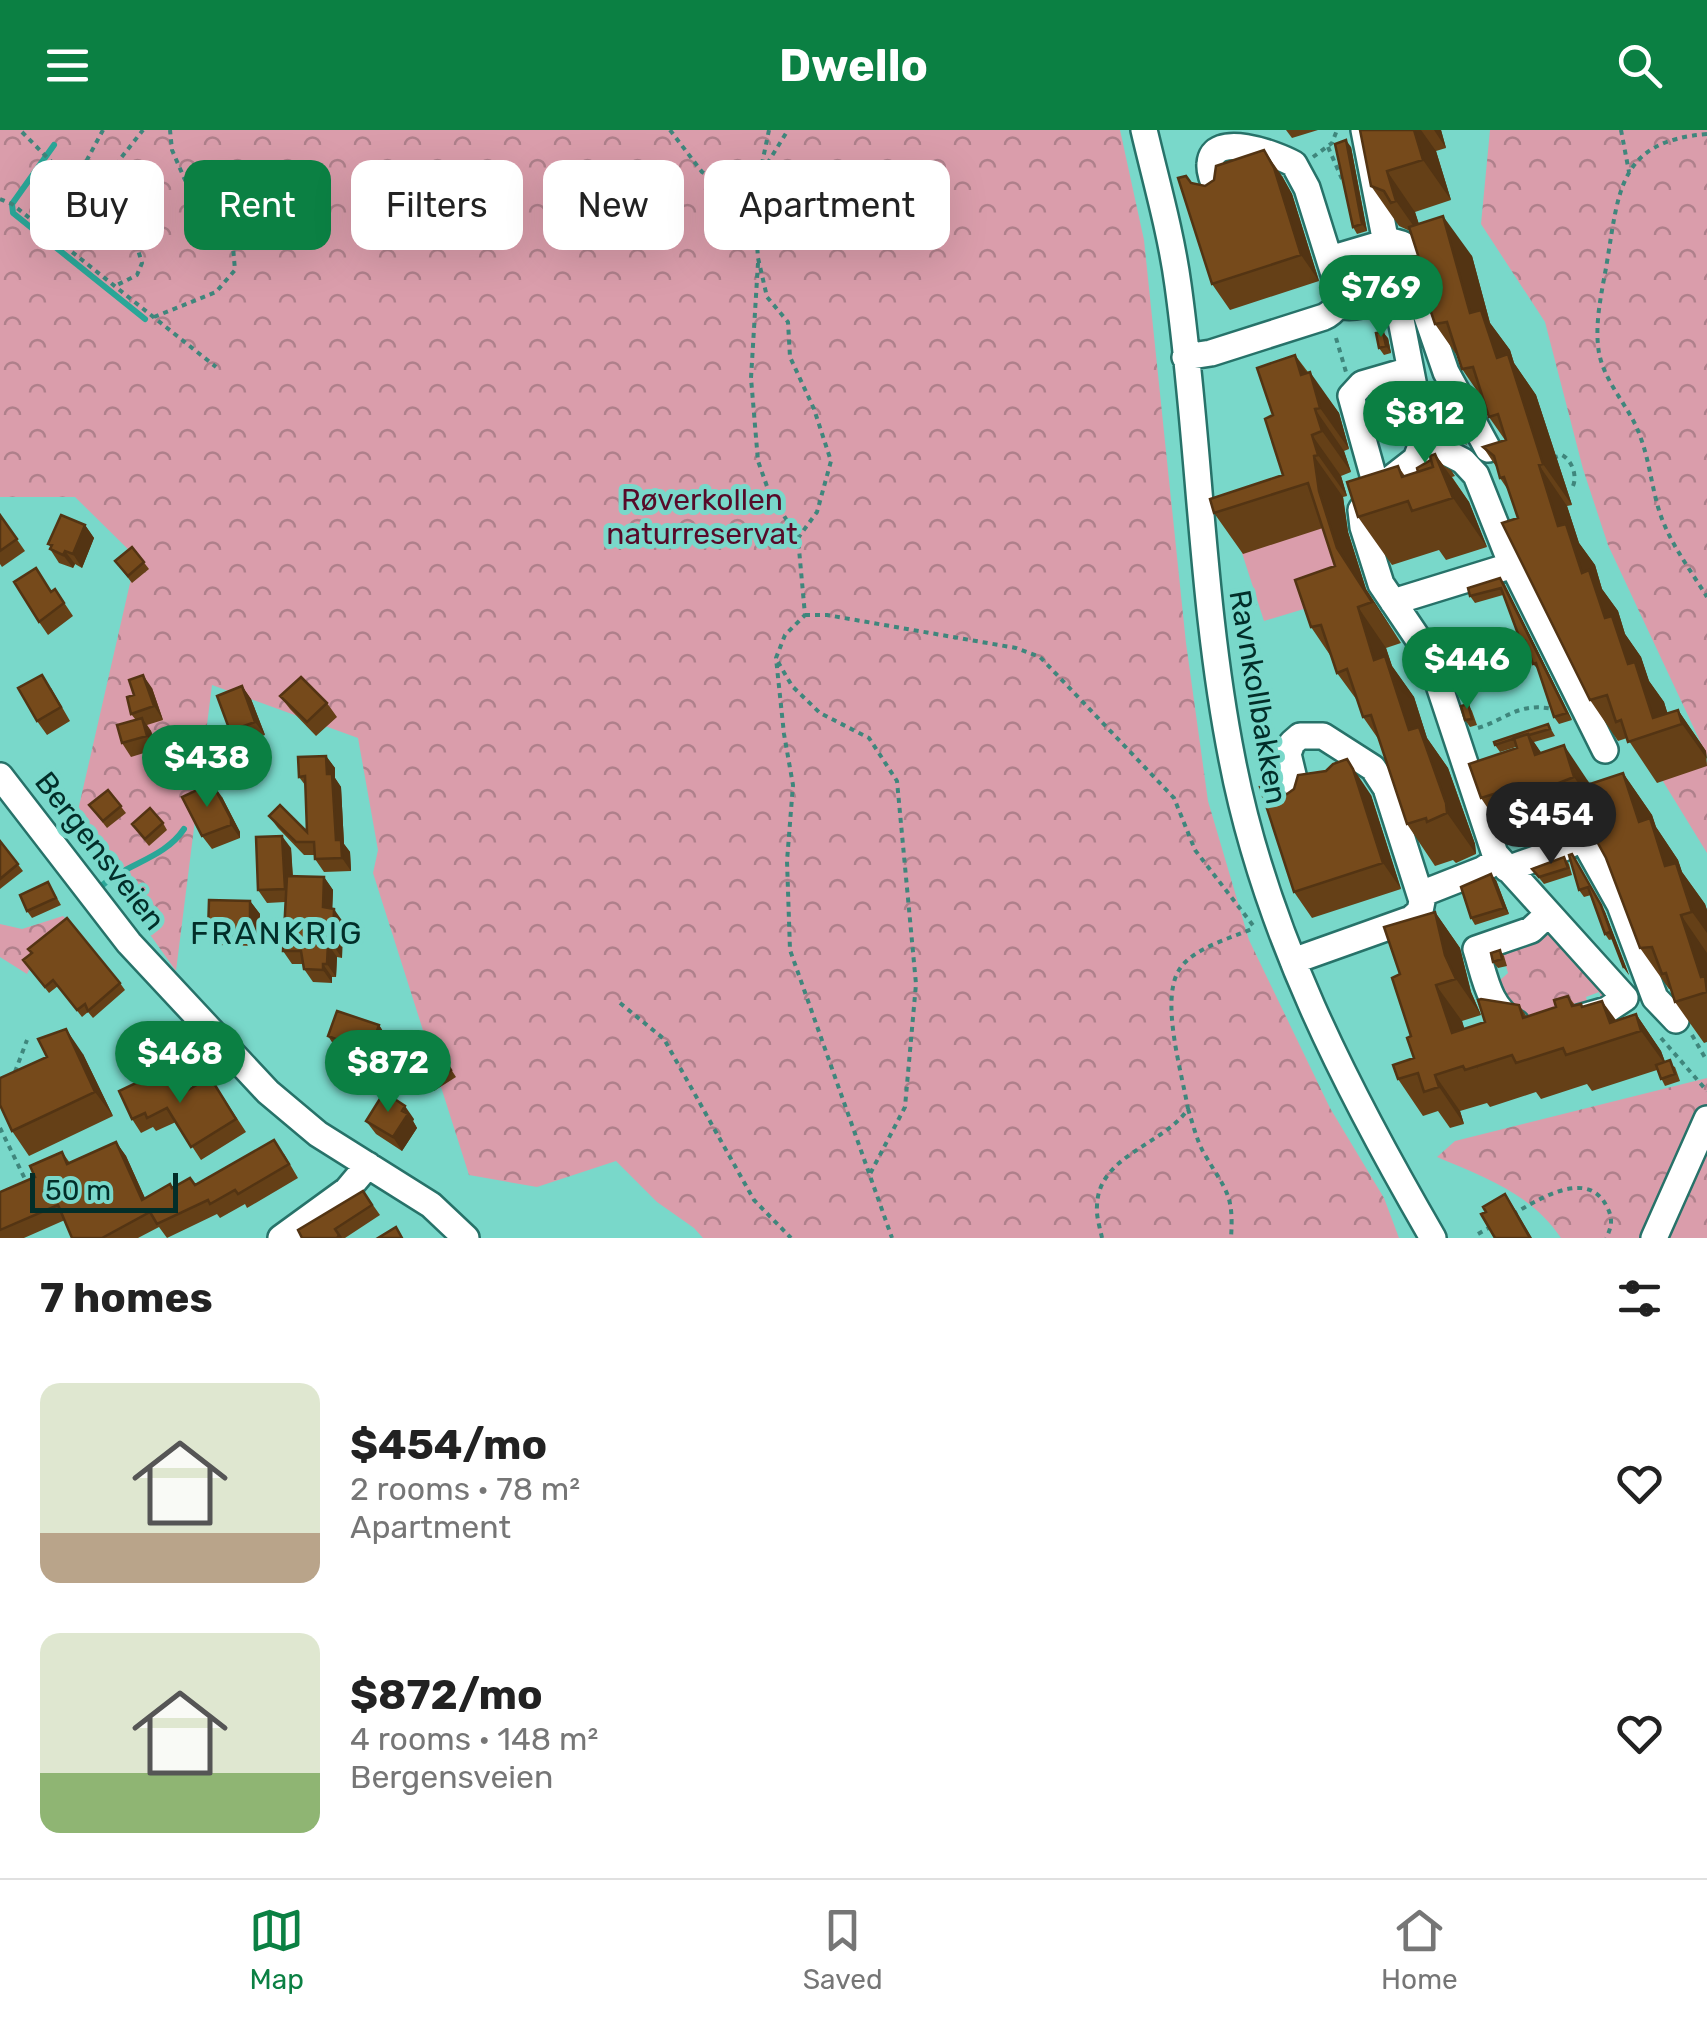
<!DOCTYPE html>
<meta charset="utf-8">
<style>
:root{--surface:#fff;--page:#f6f6f6;--text:#222;--muted:#767676;--line:#e0e0e0;--accent:#0b8043}
body{margin:0;font-family:Rubik,sans-serif;background:var(--page);color:var(--text);height:100vh;display:flex;flex-direction:column;font-size:38px;white-space:nowrap}
*{box-sizing:border-box;margin:0}
p{font-size:32px;color:var(--muted)}
.icon{flex:none;width:55px;height:55px;fill:none;stroke:currentColor;stroke-width:2;stroke-linecap:round;stroke-linejoin:round}
.map{position:relative;height:1108px;overflow:hidden}
.panel{display:flex;flex-direction:column;background:var(--surface);flex:1}
.panel>*{flex:none}
.guide{position:absolute;left:30px;top:30px;width:1000px;height:90px;display:flex;gap:20px}
.scale{position:absolute;left:30px;bottom:25px;width:148px;box-sizing:border-box;padding-left:10px;border:5px solid #022e29;border-top:0;font-size:28px;line-height:35px;white-space:nowrap;color:#022e29;-webkit-text-stroke:8px #79d8ca;paint-order:stroke}
.price{position:absolute;translate:-50% -85px;padding:0 22px;border-radius:35px;background:var(--accent);color:#fff;font-size:32px;line-height:65px;filter:drop-shadow(0 2px 5px #0008)}
.price::after{content:'';position:absolute;left:50%;top:60px;width:30px;height:22px;margin-left:-15px;background:inherit;clip-path:polygon(0 0,100% 0,50% 100%)}
.price.selected{background:#222;color:#fff}
ul{padding:0;list-style:none}
li{display:flex;align-items:center;gap:30px;height:250px;padding:0 40px}
li span{display:grid;place-items:center;flex:none;width:280px;height:200px;border-radius:20px;color:#555}
li>.icon{margin-inline-start:auto}
span .icon{width:120px;height:120px;fill:#fffc;stroke-width:1}
li b{font-size:42px}
h2{display:flex;justify-content:space-between;align-items:center;height:120px;padding:0 40px;font-size:42px}
.pill{padding:0 35px;border-radius:20px;background:var(--surface);box-shadow:0 10px 40px #0002;font-size:35px;line-height:90px}
.pill.selected{background:var(--accent);color:#fff}
header{display:flex;justify-content:space-between;align-items:center;height:130px;padding:0 40px;background:var(--accent);color:#fff;font-size:45px;font-weight:700}
.tabs{display:flex;justify-content:space-around;align-items:center;height:140px;border-top:2px solid var(--line);background:var(--surface);font-size:28px;color:var(--muted)}
.tabs a{display:grid;justify-items:center;gap:5px}
.tabs .selected{color:var(--accent)}
.map>svg:first-child{display:block}
.forest{fill:url(#forest-crowns)}
.pitch{fill:#da9dab}
.lines{fill:none;stroke-linecap:round;stroke-linejoin:round}
.stream{stroke:#2aa798;stroke-width:6}
.minor-casing{stroke:#277269;stroke-width:30}
.path{stroke:#3f867c;stroke-width:4;stroke-dasharray:5 5;stroke-linecap:butt}
.minor{stroke:#fff;stroke-width:25}
.wall{fill:#654017}
.shaded-wall{fill:#533413}
.building{fill:#764a1b;stroke:#533413;stroke-width:2.5}
.labels{text-anchor:middle;dominant-baseline:central;stroke-width:10;stroke-linejoin:round;paint-order:stroke}
.park-label{font-size:30px;fill:#570b29;stroke:#79d8ca}
.street-label{font-size:30px;fill:#022e29;stroke:#79d8ca}
.neighbourhood-label{font-size:32px;letter-spacing:2.5px;fill:#022e29;stroke:#79d8ca}
</style>
<header><svg class="icon" aria-label="menu" viewBox="0 0 24 24"><path d="M4 6h16M4 12h16M4 18h16"/></svg>Dwello<svg class="icon" aria-label="search" viewBox="0 0 24 24"><circle cx="10" cy="10" r="6"/><path d="M15 15l6 6"/></svg></header>
<div class="map">
<svg width="1707" height="1108" viewBox="0 0 1707 1108">
<defs>
<pattern id="forest-crowns" width="20" height="18" patternUnits="userSpaceOnUse" patternTransform="scale(2.5)"><rect width="20" height="18" fill="#da9dab"/><path d="M2 6a3 3 0 1 1 6 0M12 15a3 3 0 1 1 6 0" fill="none" stroke="#af808b"/></pattern>
</defs>
<rect width="100%" height="100%" fill="#79d8ca"/>
<path class="forest" d="M0,0H1120L1144,110L1186,513L1208,671L1249,810L1330,978L1384,1068L1399,1108H703L694,1098L657,1072L616,1031L537,1057L469,1045L373,743L378,720L358,608L212,555L176,841L74,698L136,427L75,367H0Z
M1490,0H1707V626L1608,415L1583,339L1545,192L1481,94Z
M1519,509L1529,542L1512,557L1467,560L1466,544Z
M1707,632V723L1661,648Z
M63,786L75,797L34,830L27,844L0,827V794L22,799Z
M1549,799L1609,861L1604,876L1599,862L1586,867L1590,880L1525,891L1496,862L1499,851L1508,843L1500,815Z
M1707,948V1108H1561C1532,1064 1484,1047 1437,1027L1455,1011Z"/>
<path class="pitch" d="M1335,393L1360,462L1264,491L1242,423Z"/>
<g class="lines">
<path class="stream" d="M54,15L12,74L13,83L145,189
M99,758C126,733 164,729 184,699"/>
<defs>
<path id="minor" d="M1144,0C1156,51 1171,103 1178,155C1200,313 1201,472 1232,629C1265,801 1346,958 1433,1108
M1364,0L1424,308L1416,329L1375,361L1361,380L1363,397L1381,454L1429,525L1495,724L1625,868L1607,880L1579,888
M1330,129L1391,111L1402,114L1446,242L1488,319
M1337,152L1361,147C1388,168 1362,181 1337,175
M1185,227L1211,223L1324,187C1337,181 1340,171 1338,157L1307,58L1294,34C1276,24 1212,0 1210,34C1209,44 1216,57 1219,66
M1424,311L1463,331L1476,345L1507,423L1605,620
M1380,357L1373,345L1351,266L1362,254L1410,240
M1393,472L1513,435
M0,646L129,813L268,962L318,1004L431,1075L466,1108
M1583,709L1620,775L1655,868L1676,890
M1507,739L1558,721L1594,702
M1421,764L1482,740L1499,729
M1293,831L1411,789L1420,781L1422,771L1386,658L1373,638L1323,606H1300L1292,613L1288,624L1300,674
M1516,893C1488,877 1485,847 1476,819L1531,800L1548,784
M281,1108L347,1060L368,1035
M1654,1108L1707,989"/>
</defs>
<use href="#minor" class="minor-casing"/>
<path class="path" d="M670,0L702,42L754,72
M769,0L754,72L758,128L767,167L788,192L790,227L814,279L831,331L817,382L798,408L805,485L785,505L776,528L784,604L793,655L787,731L790,820L892,1108
M1621,0L1629,42
M22,2L99,80L134,107L142,133L137,145L115,156
M1707,4C1619,11 1619,60 1607,132C1602,162 1594,193 1599,223C1605,254 1630,277 1640,306C1651,334 1652,366 1664,394C1675,420 1693,444 1707,467
M1328,17L1342,49
M1313,27L1332,13L1337,0
M762,42L788,0
M78,59L81,41L103,0
M0,69L12,74L216,237
M99,80L102,52L143,0
M758,133L751,248L758,331L769,362L798,408
M154,187L216,162L235,140L233,117L220,95L185,50L172,20L170,0
M1336,208L1346,242
M1553,328L1562,325C1573,331 1578,348 1572,358
M1233,484L1258,472
M805,485H827L1016,518L1040,527L1174,668L1195,720L1255,798
M778,532L792,556L820,583L869,608L897,651L916,854L905,977L870,1044
M1478,598C1507,589 1518,572 1553,579
M620,873L664,909L754,1070L791,1108
M1692,905L1707,931
M1661,908L1707,961
M15,942L27,910
M1188,979C1193,994 1197,1012 1205,1025C1226,1061 1234,1064 1231,1108
M0,998L26,1051
M1513,1084C1538,1070 1588,1037 1607,1077C1613,1088 1612,1097 1606,1108
M1478,1104L1492,1096
M1102,1108C1100,1098 1096,1086 1097,1076C1098,1025 1164,1015 1188,979C1182,943 1160,871 1179,840C1192,818 1232,808 1254,798"/>
<use href="#minor" class="minor"/>
</g>
<path class="wall" d="M1286,0H1318L1292,8Z
M1360,0H1441L1446,18L1436,21L1451,70L1415,82L1419,94L1472,126L1490,193L1510,220L1514,233L1536,265L1572,375L1567,376L1579,413L1595,435L1602,459L1618,481L1625,504L1641,527L1649,551L1664,572L1667,583L1678,580L1706,621L1707,636L1657,653L1627,608L1618,611L1590,570L1508,360L1500,348L1497,338L1483,317L1505,310L1489,287L1484,271L1462,239L1458,227L1435,194L1432,185L1426,177L1418,125L1410,101L1399,96L1371,56Z
M1351,17L1367,101L1357,104L1353,97Z
M1282,46L1292,64L1319,151L1230,180L1212,154L1205,56Z
M1388,208L1391,223L1384,225L1379,218Z
M1295,225L1339,283L1349,319L1344,321L1351,342L1341,346L1347,366L1343,367L1348,402L1366,459L1401,513L1386,518L1392,536L1414,567L1427,608L1448,638L1475,714L1476,724L1456,733L1453,730L1435,736L1407,694L1379,610L1363,587L1359,573L1337,543L1332,528L1311,497L1335,436L1323,398L1243,424L1214,383L1283,345L1273,285Z
M1451,286L1467,315L1456,309L1451,302Z
M1435,324L1444,336L1451,340L1455,346L1452,347L1469,372L1487,417L1446,430L1439,420L1392,435L1358,387L1398,336L1405,346L1418,342L1431,330Z
M0,385L25,421L2,437L0,434Z
M85,395L94,408L82,438L75,434L73,438L59,433L50,419L51,417L48,414Z
M132,417L149,439L132,453L115,431Z
M1500,448L1505,455L1572,590L1559,594L1554,587L1539,540L1533,534L1528,518L1526,519L1521,512L1503,465L1475,473L1470,466Z
M55,459L73,486L48,505L39,492L52,461Z
M1455,536L1460,542L1464,557L1457,559L1453,552Z
M242,556L251,569L265,605L239,614L230,601Z
M51,558L70,591L47,605L37,591Z
M152,558L163,590L147,595L151,601L157,619L131,627L122,613L136,590L131,584Z
M280,566L327,573L337,587L316,606L290,579Z
M1468,574L1472,581L1477,595L1470,597L1465,590Z
M1548,594L1555,606L1534,612L1541,623L1588,651L1590,654L1623,643L1652,685L1656,697L1678,730L1682,742L1705,774L1707,780V912L1704,913L1675,872L1671,859H1669L1640,818L1606,728L1584,688L1551,701L1544,691L1505,704L1481,668L1517,618L1516,617L1500,622L1495,615Z
M326,626L335,638V648L341,657L344,714L350,722L351,741L324,742L315,729L314,725H304L278,698L269,686L307,702L305,655L299,647Z
M108,660L126,683L107,698L89,675Z
M1276,663L1371,665L1401,759L1312,788L1294,762Z
M222,667L240,702V708L212,719L202,706Z
M163,693L167,700L149,716L136,700Z
M0,711L23,741L0,759Z
M291,718L293,746L324,747L333,760L332,778L343,792L342,828L337,827L336,847H332V853L313,852L304,839L303,834H292L283,821L285,772L267,773L258,760Z
M1572,724L1605,782L1629,845L1624,838L1613,809L1609,810L1605,804L1591,765L1584,767L1579,760Z
M1564,727L1569,734L1572,745L1544,754L1532,739Z
M1496,750L1509,784L1475,795L1471,788Z
M48,752L61,775L32,788L27,781Z
M250,771L260,784L259,811H255V816L218,815L208,802Z
M1435,782L1460,818L1471,862L1481,885L1462,891L1464,899L1485,892L1519,875L1527,887L1556,877L1568,866L1575,875L1581,874L1583,877L1616,891L1636,884L1661,921L1665,932L1675,937L1680,951L1665,956L1657,940L1592,961L1587,954L1541,969L1536,962L1490,977L1487,973L1460,981L1464,994L1450,998L1438,981L1423,986L1398,949L1414,928L1400,844Z
M1500,820L1504,826L1507,836L1498,838L1493,832Z
M23,830L120,853L125,860L93,888L88,882L82,887L58,856L49,863Z
M379,895L388,909L374,950L350,941L341,928L343,922L337,920L328,906Z
M83,924L113,986L29,1026L12,1001Z
M443,927L456,947L434,961L421,941Z
M161,941L181,965L210,947L246,1002L201,1030L176,992L156,1001L153,997L141,1003L132,989Z
M414,989L413,991L417,998L402,1021L376,1004L366,991Z
M116,1012L126,1026L145,1068L172,1058L195,1055L284,1024L298,1048L247,1078L245,1074L220,1088L217,1084L167,1108L159,1097L138,1108H72L65,1090L24,1108H0V1062L35,1047L62,1022L70,1033Z
M363,1061L380,1085L345,1108H302Z"/>
<path class="shaded-wall" d="M1414,0H1421L1436,21L1451,70L1423,30Z
M1434,0H1441L1446,18Z
M1346,10L1351,17L1367,101L1362,94Z
M1264,20L1282,46L1292,64L1319,151L1301,125Z
M1387,41L1415,82L1424,111L1396,71Z
M1443,86L1472,126L1490,193L1510,220L1514,233L1536,265L1572,375L1543,334L1470,183Z
M1383,202L1388,208L1391,223L1386,216Z
M1295,225L1312,251L1310,242L1339,283L1349,319L1320,278L1301,245Z
M1315,279L1344,321L1351,342L1322,301Z
M1312,305L1341,346L1347,366L1318,325Z
M1435,324L1469,372L1487,417L1453,368Z
M1314,326L1343,367L1348,402L1366,459L1401,513L1337,418L1319,361Z
M1539,335L1567,376L1579,413L1595,435L1602,459L1618,481L1625,504L1641,527L1649,551L1664,572L1672,597L1653,588L1558,396Z
M85,395L94,408L82,438L73,424Z
M65,421L75,434L73,438L63,425Z
M1500,448L1505,455L1572,590L1567,583Z
M1358,477L1386,518L1392,536L1414,567L1427,608L1448,638L1475,714L1476,724L1447,683L1374,530Z
M143,545L152,558L163,590L154,576Z
M242,556L251,569L265,605L255,592Z
M1678,580L1706,621L1707,629L1682,594Z
M142,588L151,601L157,619L147,606Z
M1528,604L1553,639L1535,625Z
M1564,615L1588,651L1599,682L1574,647Z
M326,626L335,638V648L341,657L344,714L350,722L351,741L342,728L336,710Z
M1347,629L1371,665L1401,759L1383,733Z
M1623,643L1652,685L1656,697L1678,730L1682,742L1705,774L1707,780V803L1692,782L1639,692Z
M212,653L222,667L240,702V708L231,695Z
M282,706L291,718L294,772L285,759Z
M1572,724L1605,782L1629,845L1624,838L1601,775Z
M1491,744L1496,750L1509,784L1504,778Z
M324,747L333,760L332,790L323,777Z
M250,771L260,784L259,811L250,797Z
M334,779L343,792L342,828L333,815Z
M1435,782L1460,818L1471,862L1481,885L1456,849L1445,825Z
M1681,785L1707,823V856L1701,847Z
M246,797L255,811V816L246,803Z
M328,814L337,827L336,847L327,834Z
M323,834L332,847V853L323,840Z
M1436,855L1462,891L1478,939L1452,903Z
M1602,871L1627,905L1610,893Z
M1636,884L1661,921L1667,937L1641,901Z
M379,895L388,909L374,950L365,936Z
M66,899L83,924L113,986L95,962Z
M1435,945L1460,981L1464,994L1439,957Z
M405,976L414,989L413,991L417,998L402,1021L393,1007Z
M116,1012L126,1026L152,1084L142,1070Z
M1505,1064L1518,1084L1532,1108H1530Z"/>
<path class="building" d="M1360,0H1414L1423,30L1387,41L1396,71L1391,73L1384,61L1371,56Z
M1346,10L1362,94L1353,97L1335,14Z
M1264,20L1274,38L1301,125L1212,154L1178,48L1186,46L1191,53L1205,56L1214,50L1216,36Z
M1443,86L1470,183L1481,180L1497,228L1508,224L1543,334L1539,335L1558,396L1566,394L1582,443L1589,440L1605,488L1612,486L1628,534L1635,532L1653,588L1678,580L1682,594L1628,612L1621,590L1616,592L1607,565L1590,570L1502,393L1518,388L1504,347L1500,348L1494,326L1483,317L1506,310L1498,284L1489,287L1473,237L1462,239L1447,192L1435,194L1429,176L1426,177L1409,127L1418,125L1409,97Z
M1383,202L1386,216L1379,218L1376,203Z
M1295,225L1301,245L1310,242L1320,278L1315,279L1322,301L1312,305L1318,325L1314,326L1319,361L1337,418L1372,472L1358,477L1374,530L1385,526L1409,600L1419,597L1446,673L1447,683L1427,692L1426,688L1407,694L1371,585L1363,587L1347,539L1337,543L1321,495L1311,497L1295,450L1335,436L1308,353L1214,383L1210,369L1283,345L1265,289L1273,285L1257,238Z
M1447,279L1463,308L1451,302L1444,280Z
M1435,324L1453,368L1412,381L1408,371L1358,387L1347,352L1398,336L1402,347L1433,337L1430,326Z
M1431,330L1433,337L1418,342L1417,338Z
M0,385L17,409L0,421Z
M61,385L85,395L73,424L65,421L63,425L50,419L52,415L48,414Z
M132,417L144,432L128,446L115,431Z
M36,438L51,462L55,459L64,473L39,492L14,452Z
M1500,448L1567,583L1554,587L1536,533L1533,534L1525,511L1521,512L1501,458L1470,466L1468,458Z
M1455,536L1460,550L1453,552L1448,538Z
M42,545L61,577L37,591L18,558Z
M143,545L154,576L131,584L127,567L134,565L129,550Z
M301,547L327,573L307,592L280,566Z
M242,556L255,592L230,601L217,566Z
M1468,574L1472,589L1465,590L1461,576Z
M142,588L147,606L122,613L117,595Z
M1548,594L1550,599L1529,605L1528,604L1495,615L1494,612Z
M1528,604L1535,625L1564,615L1574,647L1526,666L1522,655L1481,668L1469,634L1517,618L1514,608Z
M326,626L327,644H332L336,710H341L342,728L315,729L314,712H296L269,686L280,675L307,702L305,646L299,647L298,627Z
M1347,629L1353,639L1383,733L1294,762L1260,657L1268,655L1276,663L1287,664L1294,659L1298,645L1326,641L1333,634Z
M1623,643L1639,692L1650,688L1665,736L1676,733L1692,782L1681,785L1701,847L1705,846L1707,862L1675,872L1666,843L1662,844L1652,817L1640,818L1606,728L1576,673L1584,666L1587,655Z
M212,653L231,689V695L202,706L182,667Z
M108,660L121,676L103,691L89,675Z
M150,678L163,693L145,709L132,694Z
M282,706L285,759L258,760L256,707Z
M0,711L18,734L0,749Z
M1572,724L1601,775L1624,838L1610,802L1605,804L1588,757L1579,760L1569,725Z
M1564,727L1568,738L1539,747L1532,739Z
M1491,744L1504,778L1471,788L1461,757Z
M287,746L324,747L323,777L334,779L333,815L328,814L327,834H323V840L304,839L301,821H283Z
M48,752L56,768L27,781L20,765Z
M209,770L250,771V797H246V803L208,802Z
M1435,782L1445,825L1456,849L1436,855L1452,903L1485,892L1478,870L1481,869L1519,875L1523,888L1556,877L1554,870L1568,866L1572,876L1581,874L1582,877L1602,871L1610,893L1636,884L1641,901L1566,925L1563,918L1516,933L1512,925L1465,940L1463,936L1435,945L1439,957L1424,962L1418,943L1398,949L1393,935L1414,928L1407,908L1411,906L1392,848L1400,844L1384,797Z
M67,788L120,853L88,881L85,874L77,880L53,850L45,857L23,830L32,823L28,819Z
M1500,820L1502,829L1493,832L1491,823Z
M337,881L379,895L365,936L341,928L346,913L328,906Z
M66,899L95,962L12,1001L0,975V948L47,927L38,909Z
M443,927L451,940L429,954L421,941Z
M1670,930L1675,944L1661,949L1656,935Z
M161,941L163,948H169L178,966L210,947L236,989L191,1017L167,978L147,988L145,983L132,989L119,961Z
M387,964L405,976L402,981L408,984L393,1007L366,991L381,967L384,969Z
M274,1010L289,1034L238,1064L235,1060L210,1074L208,1070L157,1094L150,1082L102,1108H72L58,1075L0,1100V1062L35,1047L30,1036L62,1022L67,1034L116,1012L142,1070L170,1054L172,1058L190,1048L195,1055Z
M363,1061L372,1075L335,1099L341,1108L339,1105L337,1108H302L298,1100Z
M1505,1064L1530,1108H1495L1481,1084L1486,1082L1483,1077Z
M396,1097L402,1108H378Z"/>
<g class="labels">
<g class="park-label">
<text x="702" y="370">Røverkollen<tspan x="702" dy="34">naturreservat</tspan></text>
</g>
<g class="street-label">
<text transform="translate(1258 567) rotate(80)">Ravnkollbakken</text>
<text transform="translate(100 721) rotate(52)">Bergensveien</text>
</g>
<g class="neighbourhood-label">
<text x="277" y="803">FRANKRIG</text>
</g>
</g>
</svg>
<div class="scale">50 m</div>
<b class="price" style="left:1381px;top:210px">$769</b>
<b class="price" style="left:1425px;top:336px">$812</b>
<b class="price" style="left:1467px;top:582px">$446</b>
<b class="price" style="left:207px;top:680px">$438</b>
<b class="price selected" style="left:1551px;top:737px">$454</b>
<b class="price" style="left:180px;top:976px">$468</b>
<b class="price" style="left:388px;top:985px">$872</b>
<div class="guide">
<a class="pill">Buy</a>
<a class="pill selected">Rent</a>
<a class="pill">Filters</a>
<a class="pill">New</a>
<a class="pill">Apartment</a>
</div>
</div>
<section class="panel">
<h2>7 homes<svg class="icon" aria-label="filters" viewBox="0 0 24 24"><path d="M4 7h16M4 17h16"/><circle cx="9" cy="7" r="2"/><circle cx="15" cy="17" r="2"/></svg></h2>
<ul>
<li><span style="background:linear-gradient(#dfe7d0 75%,#b9a48a 0)"><svg class="icon" aria-label="home" viewBox="0 0 24 24"><path d="M3 11l9-7 9 7M6 9v11h12V9"/></svg></span><div><b>$454/mo</b><p>2 rooms · 78 m²</p><p>Apartment</p></div><svg class="icon" aria-label="heart" viewBox="0 0 24 24"><path d="M12 20l-8-8c-3-5 5-10 8-4 3-6 11-1 8 4z"/></svg></li>
<li><span style="background:linear-gradient(#dfe7d0 70%,#8fb573 0)"><svg class="icon" aria-label="home" viewBox="0 0 24 24"><path d="M3 11l9-7 9 7M6 9v11h12V9"/></svg></span><div><b>$872/mo</b><p>4 rooms · 148 m²</p><p>Bergensveien</p></div><svg class="icon" aria-label="heart" viewBox="0 0 24 24"><path d="M12 20l-8-8c-3-5 5-10 8-4 3-6 11-1 8 4z"/></svg></li>
</ul>
</section>
<nav class="tabs">
<a class="selected"><svg class="icon" aria-label="map" viewBox="0 0 24 24"><path d="M3 6l6-2 6 2 6-2v14l-6 2-6-2-6 2zM9 4v14M15 6v14"/></svg>Map</a>
<a><svg class="icon" aria-label="saved" viewBox="0 0 24 24"><path d="M7 4h10v16l-5-4-5 4z"/></svg>Saved</a>
<a><svg class="icon" aria-label="home" viewBox="0 0 24 24"><path d="M3 11l9-7 9 7M6 9v11h12V9"/></svg>Home</a>
</nav>
